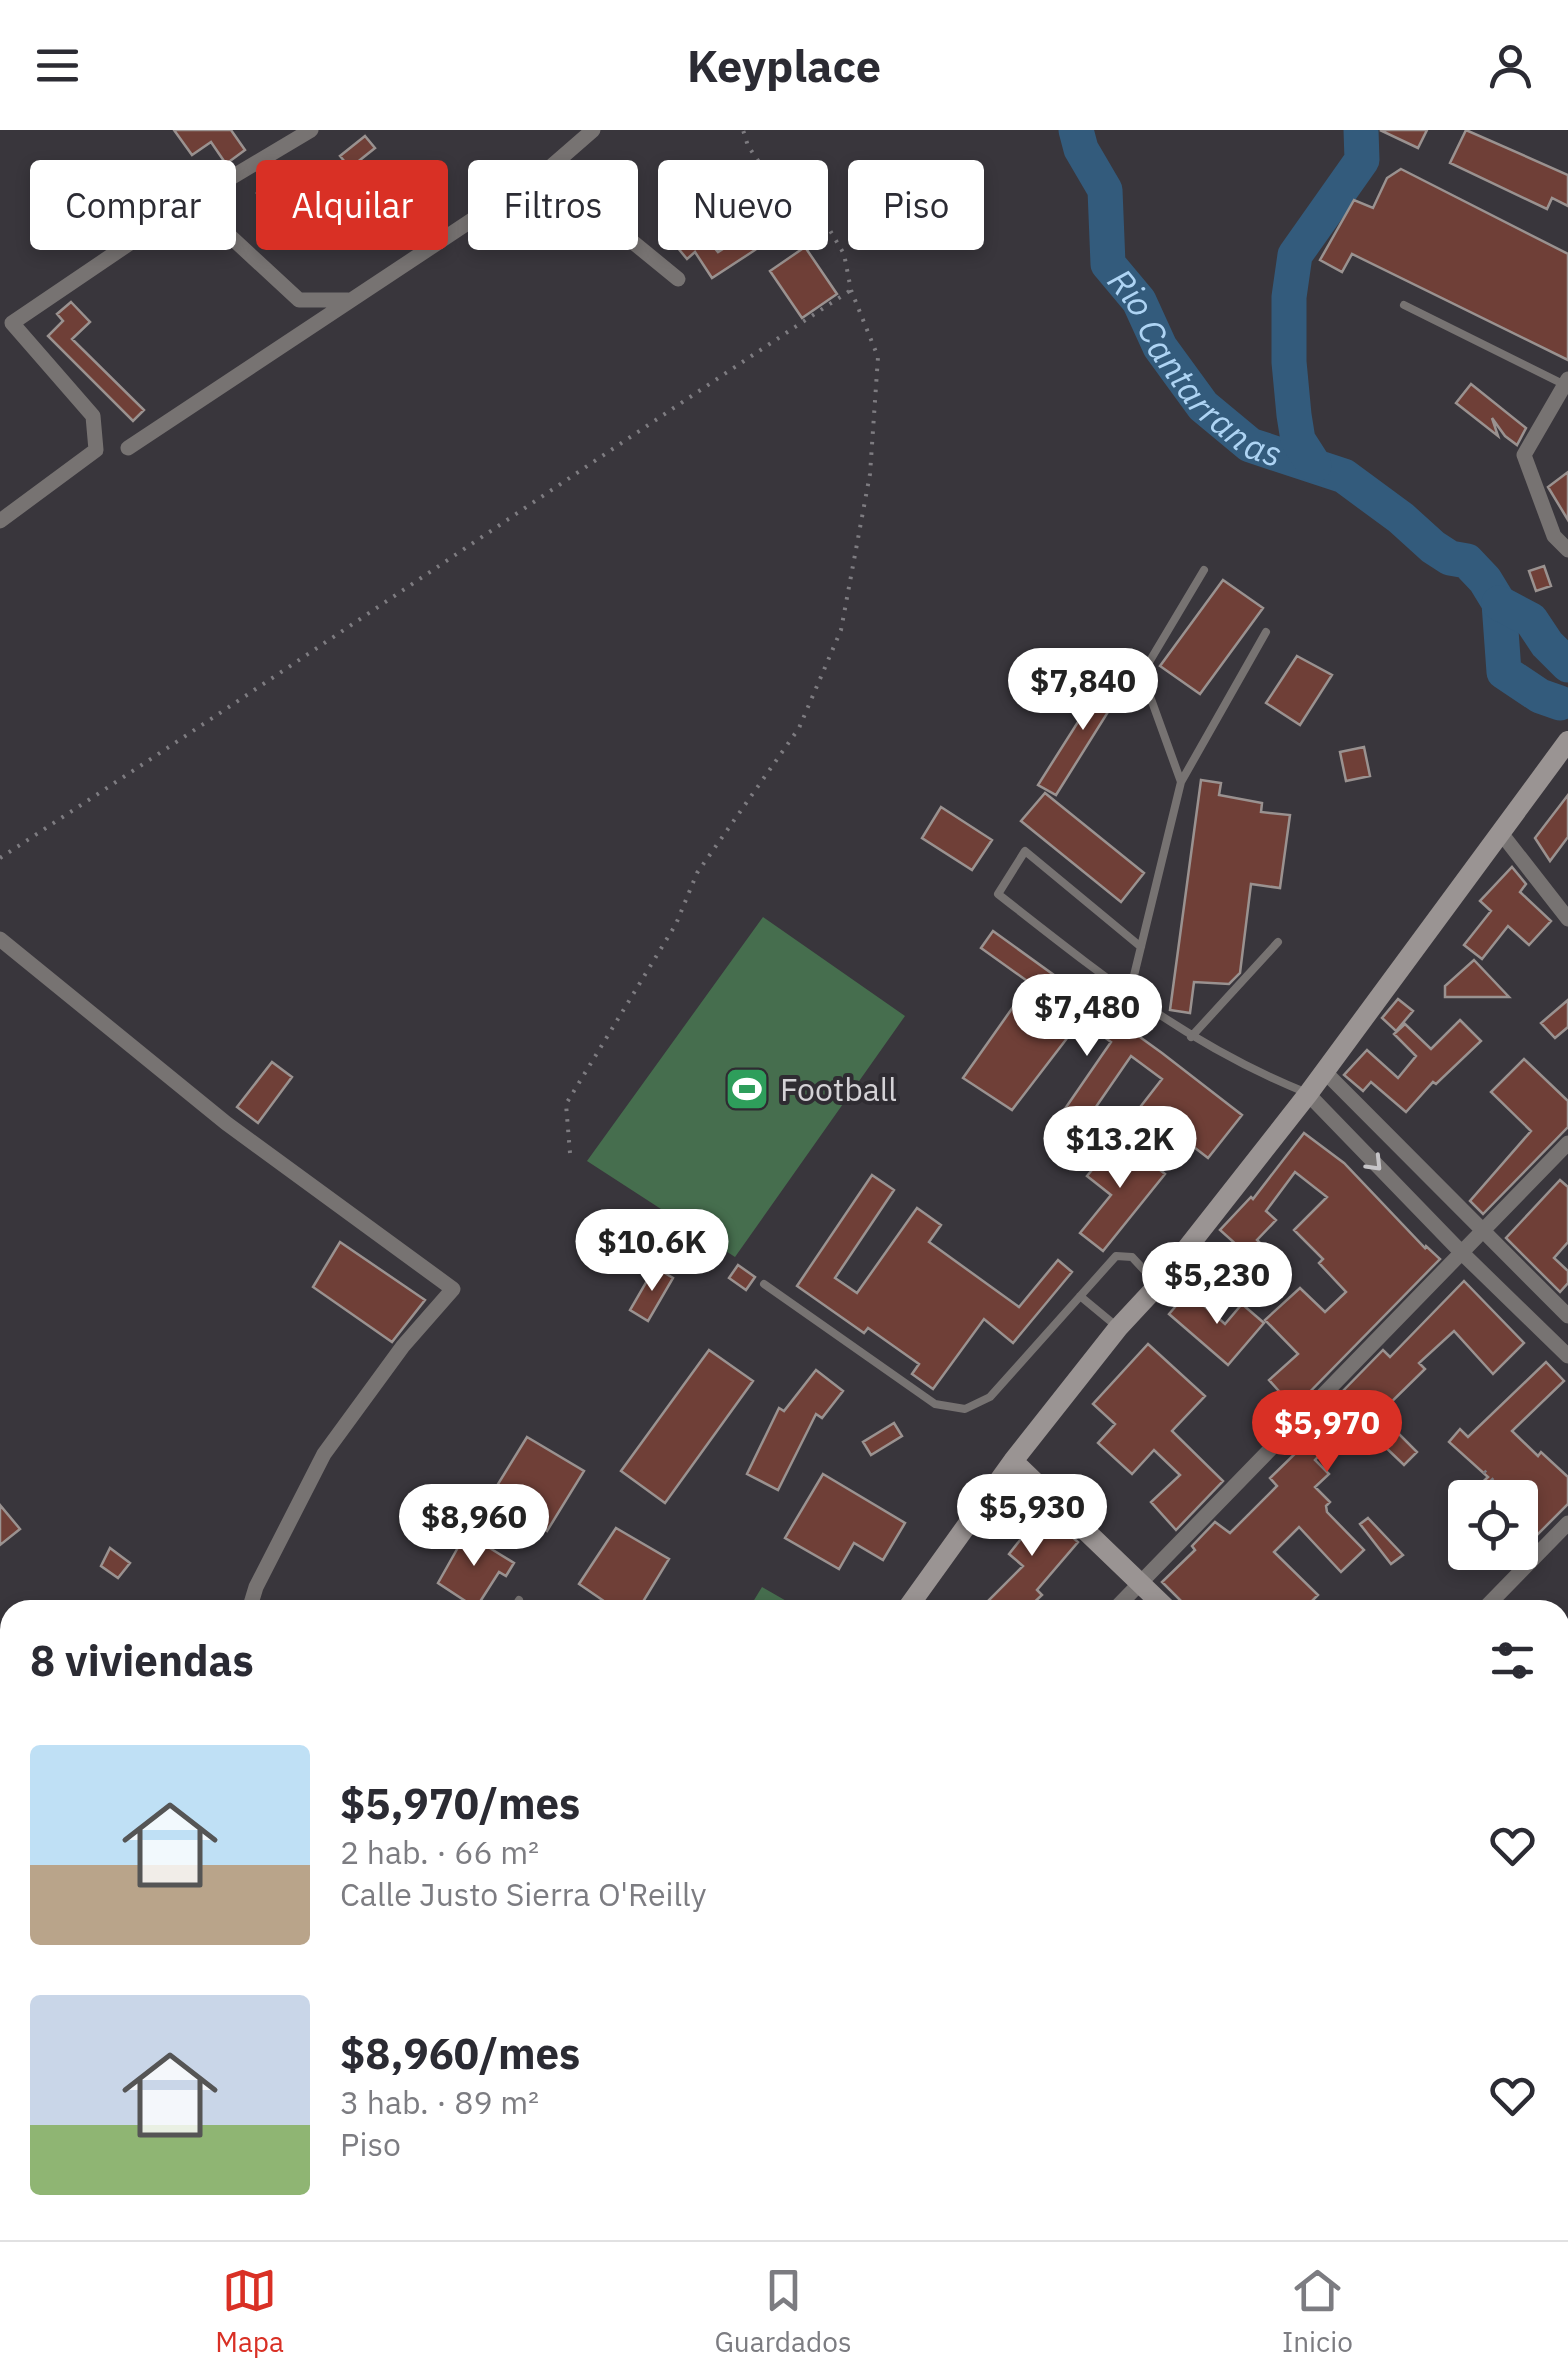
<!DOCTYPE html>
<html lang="es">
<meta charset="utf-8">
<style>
:root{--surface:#fff;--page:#f2f2f3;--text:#2b2b33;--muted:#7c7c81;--line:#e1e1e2;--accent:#d93025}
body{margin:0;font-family:"IBM Plex Sans",sans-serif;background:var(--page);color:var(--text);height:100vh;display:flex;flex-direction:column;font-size:38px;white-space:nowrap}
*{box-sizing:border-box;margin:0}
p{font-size:32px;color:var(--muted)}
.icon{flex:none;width:55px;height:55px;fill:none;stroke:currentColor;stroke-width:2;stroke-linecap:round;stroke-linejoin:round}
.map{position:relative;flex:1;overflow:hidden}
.sheet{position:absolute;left:0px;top:1470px;width:1570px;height:640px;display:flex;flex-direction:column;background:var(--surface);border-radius:30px 30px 0 0;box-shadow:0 5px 15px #0003}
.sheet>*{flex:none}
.top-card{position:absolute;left:30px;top:30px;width:1000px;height:90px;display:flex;gap:20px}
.tools{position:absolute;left:1448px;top:1350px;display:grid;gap:20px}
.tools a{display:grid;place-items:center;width:90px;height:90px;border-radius:10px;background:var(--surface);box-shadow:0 5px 15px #0003;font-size:50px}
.price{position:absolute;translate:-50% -85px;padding:0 22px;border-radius:35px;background:#fff;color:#222;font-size:32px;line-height:65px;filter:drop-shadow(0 2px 5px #0008)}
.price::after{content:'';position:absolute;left:50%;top:60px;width:30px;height:22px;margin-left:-15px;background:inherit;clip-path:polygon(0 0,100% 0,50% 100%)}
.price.active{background:var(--accent);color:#fff}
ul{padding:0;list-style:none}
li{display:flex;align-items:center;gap:30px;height:250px;padding:0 30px}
li span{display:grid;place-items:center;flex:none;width:280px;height:200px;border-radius:10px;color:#555}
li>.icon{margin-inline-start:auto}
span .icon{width:120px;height:120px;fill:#fffc;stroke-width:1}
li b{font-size:42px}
h2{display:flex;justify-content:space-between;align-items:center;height:120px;padding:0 30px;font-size:42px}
.pill{padding:0 35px;border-radius:10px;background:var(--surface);box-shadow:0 5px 15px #0003;font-size:35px;line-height:90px}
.pill.active{background:var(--accent);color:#fff}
header{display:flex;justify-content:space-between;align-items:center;height:130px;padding:0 30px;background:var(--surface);font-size:45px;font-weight:800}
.dock{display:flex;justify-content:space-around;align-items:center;height:140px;border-top:2px solid var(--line);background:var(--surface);font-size:28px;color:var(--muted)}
.dock a{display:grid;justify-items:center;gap:5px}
.dock .active{color:var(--accent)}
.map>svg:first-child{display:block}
.green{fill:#466e4e}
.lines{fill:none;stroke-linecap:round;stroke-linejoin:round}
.river{stroke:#335b7c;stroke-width:35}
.building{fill:#6f3f37;stroke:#9a9290;stroke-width:2.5}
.path{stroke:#7e7c81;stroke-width:4;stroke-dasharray:2.5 8;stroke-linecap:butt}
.lane{stroke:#777372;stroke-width:8}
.street{stroke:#777372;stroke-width:15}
.secondary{stroke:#9a9493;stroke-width:20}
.oneway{stroke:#c6c4c7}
.labels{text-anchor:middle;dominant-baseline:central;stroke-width:8;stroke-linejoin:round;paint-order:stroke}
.poi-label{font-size:32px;fill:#d4d2d6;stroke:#2f2c32;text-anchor:start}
.water-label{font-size:35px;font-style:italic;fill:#aed4f4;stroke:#2f2c32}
</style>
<header><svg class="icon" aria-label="menu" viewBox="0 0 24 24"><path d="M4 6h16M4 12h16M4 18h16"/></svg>Keyplace<svg class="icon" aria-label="person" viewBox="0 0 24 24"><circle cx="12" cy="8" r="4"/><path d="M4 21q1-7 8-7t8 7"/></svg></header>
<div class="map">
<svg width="1568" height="2110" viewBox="0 0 1568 2110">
<rect width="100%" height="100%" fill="#39363c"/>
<path class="green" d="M763,787L905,886L735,1127L587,1031Z
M762,1457L802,1480H748Z"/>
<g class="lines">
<g class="river">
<path id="s1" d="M1076,0L1081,19L1105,60L1108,134L1139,171L1160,217L1203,276L1250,315L1344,346L1401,388L1433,417L1450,428L1467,431L1485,450L1499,473L1504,542L1540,566L1560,573"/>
<path d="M1314,335L1298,310L1294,285L1289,232V167L1295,125L1362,30L1361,0"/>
<path d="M1499,473L1531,490L1547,514L1568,535"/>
</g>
</g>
<path class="building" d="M174,0H231L245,20L226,34L211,12L192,25Z
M1380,0H1427L1418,18Z
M1466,0L1568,45V76L1552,68L1547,79L1450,33Z
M365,6L375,18L350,38L340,26Z
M335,38L347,50L317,78L305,66Z
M1401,39L1568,124V230L1352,124L1342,142L1320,130L1354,70L1373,78L1387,48Z
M277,44L303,71L283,90L257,63Z
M559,66L582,85L564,110L540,92Z
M192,87L200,100L178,112L171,99Z
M699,99L718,122L745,105L755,120L712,148L695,122L687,129L677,117Z
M805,117L837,164L802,188L770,141Z
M71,172L90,192L72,209L144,280L133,291L48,206L63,191L57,184Z
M1471,254L1526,298L1517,315L1505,306L1492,288L1498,306L1456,273Z
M1568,342V390L1548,357Z
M1544,436L1551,456L1536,461L1529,441Z
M1223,450L1263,478L1200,564L1160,536Z
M1297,526L1332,545L1300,595L1266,573Z
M1111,540L1128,550L1056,665L1038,655Z
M1364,617L1370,646L1346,651L1340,622Z
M1201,650L1221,653L1219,665L1262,673L1261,682L1290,685L1280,758L1251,754L1240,843L1229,854L1194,852L1190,883L1170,880Z
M1045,663L1144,743L1121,772L1021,691Z
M1568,665V707L1550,731L1535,708Z
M941,677L992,710L972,740L922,708Z
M1512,737L1526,754L1520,762L1551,791L1529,815L1508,796L1482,829L1464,815L1491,781L1480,771Z
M993,801L1162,923L1242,985L1208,1028L1141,976L1162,949L1131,926L1069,1016L1049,1002L1111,912L1081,890L1012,980L963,948L1030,853L981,818Z
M1474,830L1509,867H1445V856Z
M1398,869L1413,881L1396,901L1382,888Z
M1568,870V897L1555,908L1541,893Z
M1460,890L1481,911L1436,954L1433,952L1406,982L1371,952L1363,961L1344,945L1367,920L1398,948L1416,926L1394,904L1405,894L1431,919Z
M1524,929L1568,971V997L1483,1084L1470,1071L1531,1001L1491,962Z
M272,932L292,947L258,993L237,977Z
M1304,1003L1344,1033L1425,1118L1426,1116L1440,1129L1294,1278L1269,1250L1298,1224L1265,1190L1300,1158L1325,1182L1346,1162L1319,1133L1323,1129L1294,1100L1327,1067L1295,1042L1266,1081L1276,1090L1257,1110L1272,1125L1263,1134H1258L1220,1100L1251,1067L1253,1069Z
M1119,1007L1165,1044L1103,1121L1080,1103L1111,1065L1087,1046Z
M872,1045L894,1060L835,1148L857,1163L917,1078L941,1095L929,1112L1019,1177L1058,1130L1072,1142L1013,1213L984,1189L933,1259L912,1244L919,1234L868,1198L864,1203L797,1156Z
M1560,1050L1568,1057V1112L1554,1128L1568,1141V1153L1560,1162L1506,1108Z
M340,1112L425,1170L392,1212L313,1157Z
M738,1135L755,1147L746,1160L729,1148Z
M655,1137L673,1148L648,1191L630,1180Z
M1464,1151L1524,1213L1493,1244L1454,1201L1419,1233L1425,1239L1379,1284L1417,1322L1404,1335L1355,1288L1315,1330L1329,1344L1315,1357L1330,1372L1326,1376L1327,1382L1364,1420L1341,1442L1299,1397L1274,1422L1318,1465L1303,1480H1190L1162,1452L1195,1420L1192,1416L1215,1392L1230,1403L1277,1356L1270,1348L1344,1276L1335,1269L1383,1220L1390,1227Z
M1188,1162L1225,1194L1242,1174L1264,1193L1228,1235L1169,1184Z
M1148,1214L1205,1266L1172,1301L1223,1351L1176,1400L1151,1372L1180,1345L1154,1320L1132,1344L1098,1313L1115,1294L1093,1274Z
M709,1220L753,1251L665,1373L621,1341Z
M1546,1232L1564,1251L1512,1301L1538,1326L1541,1322L1568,1347V1374L1520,1422V1368H1466L1488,1347L1449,1312L1460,1299L1468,1307Z
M816,1240L843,1261L822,1288L816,1284L778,1360L747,1344L779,1278L784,1281Z
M894,1293L902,1306L871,1325L863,1312Z
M527,1307L584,1341L547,1401L490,1367Z
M823,1344L905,1393L883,1430L854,1413L839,1439L785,1408Z
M1028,1368L1078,1412L1037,1460L1042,1465L1026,1480H979L1023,1436L1009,1424L1028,1400L1012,1387Z
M0,1375L20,1399L0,1415Z
M1368,1388L1403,1425L1391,1434L1360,1394Z
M469,1398L492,1412L488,1417L514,1433L506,1446L499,1442L476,1478L438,1453Z
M616,1398L669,1429L638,1480H617L579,1454Z
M110,1418L130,1433L118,1448L101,1436Z"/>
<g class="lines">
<path class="path" d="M0,728C286,542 566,348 851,160
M570,1023L566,974L676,794L697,743L799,598L841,500L870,344L878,227L851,160L844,124L825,92L779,61L748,16L743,0
M1484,1341L1509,1368
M1520,1380L1540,1401
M253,2100L264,2110"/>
<path class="lane" d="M1404,175L1565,255
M1181,652L1142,544L1204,440
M1141,817L1025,721L998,764C1099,843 1187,915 1307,963
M1129,866L1181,652L1266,502
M1191,907L1278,812
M764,1154L935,1274L965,1279L990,1267L1116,1126L1132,1127L1158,1155
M1080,1166L1115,1195
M513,1480L519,1470
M1335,2110L1345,2100"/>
<path class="street" d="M546,41L678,149
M192,71L299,170H348
M1568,249L1524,325L1554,406L1568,420
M128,318L546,41L593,0
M0,391L96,320L93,286L12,193L192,71L311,0
M1501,703L1568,789
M0,809L226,993L453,1159L403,1216L324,1324L256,1457L249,1480
M1324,941L1568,1186
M1308,964L1461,1122L1568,1226
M1114,1480L1568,1013
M1483,1480L1568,1393
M1560,1770L1568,1762
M0,2035L10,2018
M508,2100L518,2110
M1152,2100L1162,2110
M869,2110L879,2100
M1230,2110L1239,2100"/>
<path class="secondary" d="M1013,1331L1168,1480
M906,1480L1013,1331L1118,1198L1158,1155L1308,964L1568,611
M1560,1863L1568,1871
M369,2110L378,2100"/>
</g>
<defs><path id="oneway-chevron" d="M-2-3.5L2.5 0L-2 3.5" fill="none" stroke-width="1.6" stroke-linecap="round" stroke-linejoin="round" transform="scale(2.5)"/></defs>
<use class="oneway" href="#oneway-chevron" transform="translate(1375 1034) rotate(46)"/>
<defs>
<symbol id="stadium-square" viewBox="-11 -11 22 22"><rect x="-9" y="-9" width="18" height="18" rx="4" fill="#2e9e5b" stroke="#2f2c32"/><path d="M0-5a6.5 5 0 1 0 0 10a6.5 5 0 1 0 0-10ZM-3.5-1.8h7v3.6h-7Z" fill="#fff"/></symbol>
</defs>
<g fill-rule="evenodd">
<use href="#stadium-square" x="722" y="934" width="50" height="50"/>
</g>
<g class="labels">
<g class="poi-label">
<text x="780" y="959">Football</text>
</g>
<g class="water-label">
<text stroke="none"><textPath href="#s1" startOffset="280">Rio Cantarranas</textPath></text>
</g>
</g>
</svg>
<div class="tools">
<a><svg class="icon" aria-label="locate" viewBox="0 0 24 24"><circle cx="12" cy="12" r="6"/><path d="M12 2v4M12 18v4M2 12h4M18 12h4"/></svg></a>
</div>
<b class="price" style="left:1083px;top:603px">$7,840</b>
<b class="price" style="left:1087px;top:929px">$7,480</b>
<b class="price" style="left:1120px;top:1061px">$13.2K</b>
<b class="price" style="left:652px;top:1164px">$10.6K</b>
<b class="price" style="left:1217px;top:1197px">$5,230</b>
<b class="price active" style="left:1327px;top:1345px">$5,970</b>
<b class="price" style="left:1032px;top:1429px">$5,930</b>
<b class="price" style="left:474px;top:1439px">$8,960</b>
<div class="top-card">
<a class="pill">Comprar</a>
<a class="pill active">Alquilar</a>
<a class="pill">Filtros</a>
<a class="pill">Nuevo</a>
<a class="pill">Piso</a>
</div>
<section class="sheet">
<h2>8 viviendas<svg class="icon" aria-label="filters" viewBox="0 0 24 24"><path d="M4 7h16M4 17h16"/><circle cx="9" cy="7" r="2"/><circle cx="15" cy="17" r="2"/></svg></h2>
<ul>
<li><span style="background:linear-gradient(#bfe0f5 60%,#b9a48a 0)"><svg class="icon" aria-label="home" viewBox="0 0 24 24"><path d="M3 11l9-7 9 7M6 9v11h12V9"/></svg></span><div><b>$5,970/mes</b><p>2 hab. · 66 m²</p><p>Calle Justo Sierra O'Reilly</p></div><svg class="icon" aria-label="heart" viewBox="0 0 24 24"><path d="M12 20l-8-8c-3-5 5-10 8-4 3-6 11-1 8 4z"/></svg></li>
<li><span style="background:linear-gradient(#c9d6e8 65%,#8fb573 0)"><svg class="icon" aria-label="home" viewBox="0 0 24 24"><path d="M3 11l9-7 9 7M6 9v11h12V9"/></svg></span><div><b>$8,960/mes</b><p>3 hab. · 89 m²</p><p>Piso</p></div><svg class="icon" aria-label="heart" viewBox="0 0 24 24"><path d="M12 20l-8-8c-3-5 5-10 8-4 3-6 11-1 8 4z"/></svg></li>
</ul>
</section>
</div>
<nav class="dock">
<a class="active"><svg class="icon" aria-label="map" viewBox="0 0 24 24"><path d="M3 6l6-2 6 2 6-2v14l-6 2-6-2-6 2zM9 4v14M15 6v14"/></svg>Mapa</a>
<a><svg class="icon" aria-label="saved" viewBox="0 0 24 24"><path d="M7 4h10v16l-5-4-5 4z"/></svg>Guardados</a>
<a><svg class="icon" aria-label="home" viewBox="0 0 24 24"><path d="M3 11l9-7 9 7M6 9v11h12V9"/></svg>Inicio</a>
</nav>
